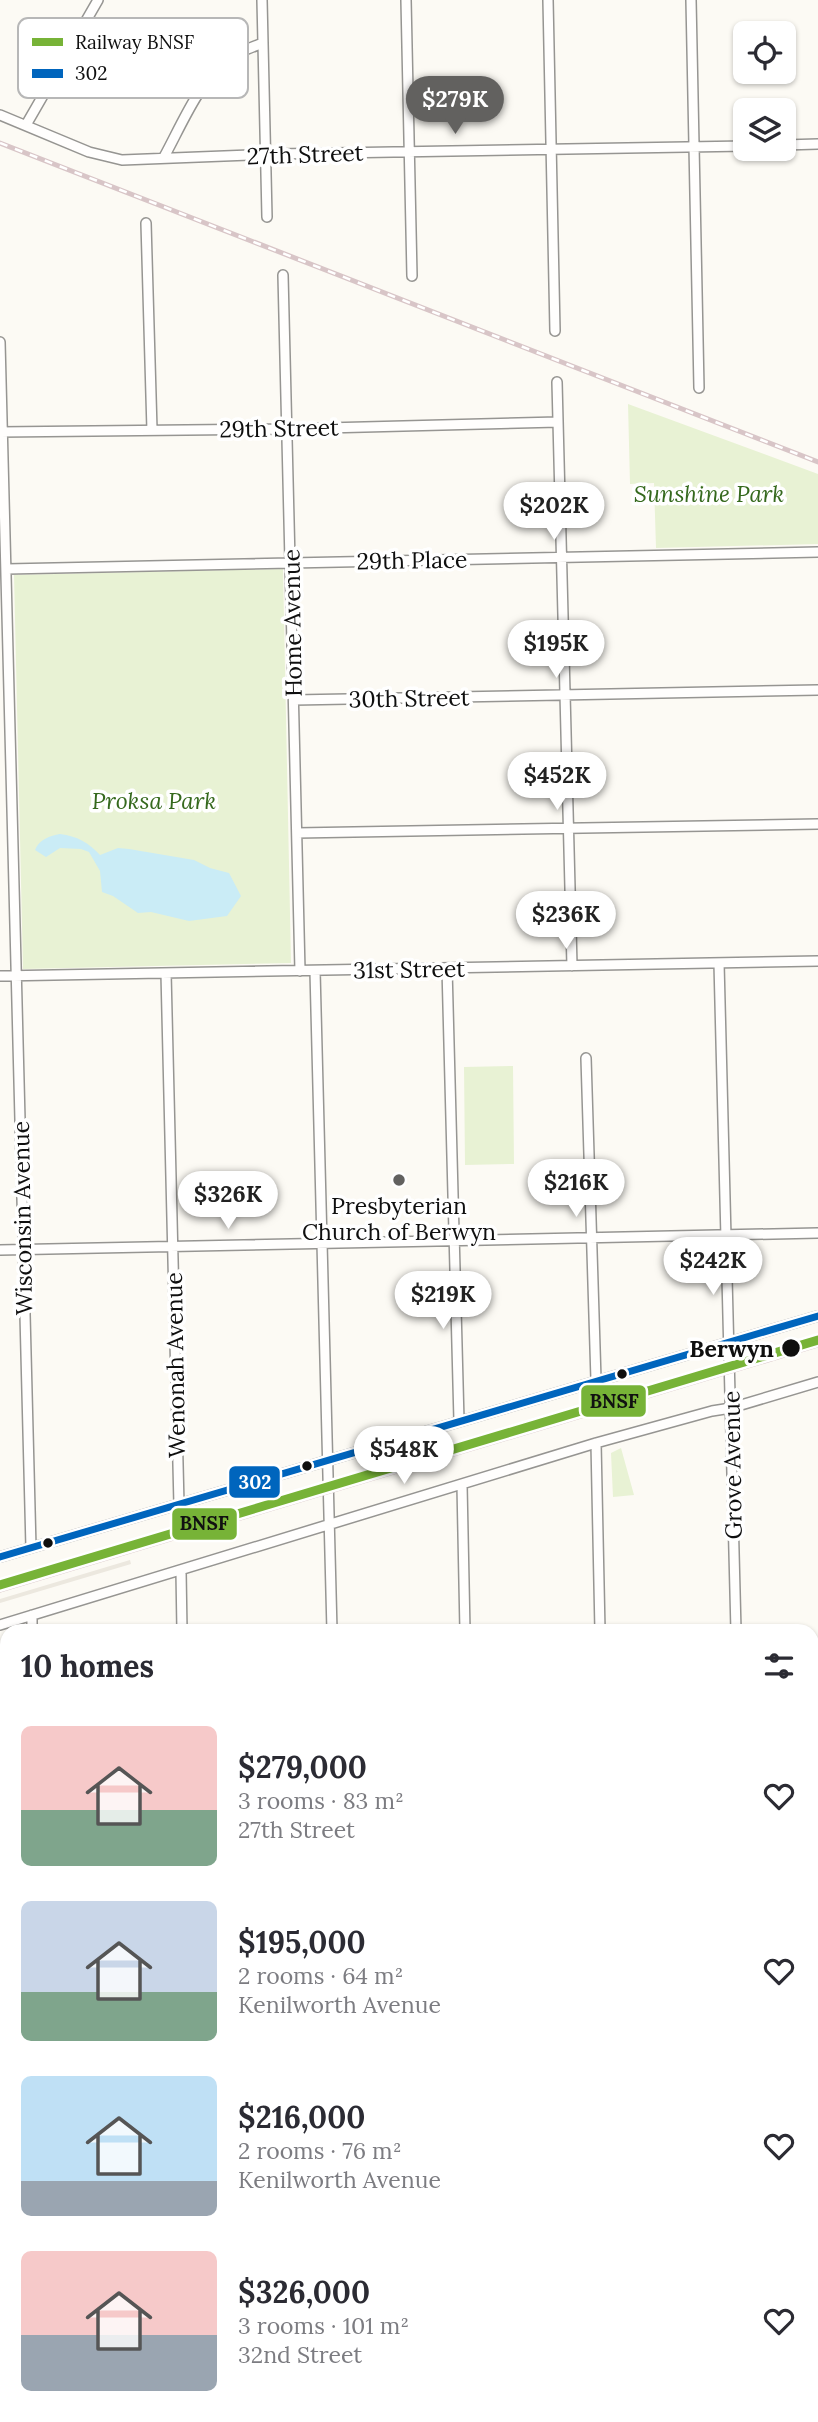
<!DOCTYPE html>
<meta charset="utf-8">
<style>
:root{--surface:#fff;--page:#f2f2f3;--text:#2b2b33;--muted:#7c7c81;--accent:#62615f}
body{margin:0;font-family:Lora,serif;background:var(--page);color:var(--text);height:100vh;display:flex;flex-direction:column;font-size:26px;white-space:nowrap}
*{box-sizing:border-box;margin:0}
p{font-size:23px;color:var(--muted)}
.icon{flex:none;width:38px;height:38px;fill:none;stroke:currentColor;stroke-width:2;stroke-linecap:round;stroke-linejoin:round}
.map{position:relative;flex:1;overflow:hidden}
.details{position:absolute;left:0px;top:1624px;width:819px;height:798px;display:flex;flex-direction:column;background:var(--surface);border-radius:21px 21px 0 0;box-shadow:0 2px 5px #0004}
.details>*{flex:none}
.buttons{position:absolute;left:733px;top:21px;display:grid;gap:14px}
.buttons a{display:grid;place-items:center;width:63px;height:63px;border-radius:10px;background:var(--surface);box-shadow:0 2px 5px #0004;font-size:35px}
.price{position:absolute;translate:-50% -60px;padding:0 16px;border-radius:24px;background:#fff;color:#222;font-size:23px;line-height:46px;filter:drop-shadow(0 2px 4px #0008)}
.price::after{content:'';position:absolute;left:50%;top:42px;width:21px;height:16px;margin-left:-10px;background:inherit;clip-path:polygon(0 0,100% 0,50% 100%)}
.price.current{background:var(--accent);color:#fff}
ul{padding:0;list-style:none}
li{display:flex;align-items:center;gap:21px;height:175px;padding:0 21px}
li span{display:grid;place-items:center;flex:none;width:196px;height:140px;border-radius:10px;color:#555}
li>.icon{margin-inline-start:auto}
span .icon{width:84px;height:84px;fill:#fffc;stroke-width:1}
li b{font-size:30px}
h2{display:flex;justify-content:space-between;align-items:center;height:84px;padding:0 21px;font-size:30px}
.map>svg:first-child{display:block}
.green{fill:#e8f2d4}
.plaza{fill:#ece8df}
.water{fill:#caecf6}
.lines{fill:none;stroke-linecap:round;stroke-linejoin:round}
.street-casing{stroke:#969592;stroke-width:12}
.secondary-casing{stroke:#8c8b89;stroke-width:16}
.street{stroke:#fffefd;stroke-width:9}
.secondary{stroke:#f5f3eb;stroke-width:12}
.rail-casing{stroke:#d8c5c7;stroke-width:5}
.rail{stroke:#fff;stroke-width:2.5;stroke-dasharray:8;stroke-linecap:butt}
.bus-1-casing{stroke:#fff;stroke-width:12}
.bus-1{stroke:#0065bd;stroke-width:7}
.rail-1-casing{stroke:#fff;stroke-width:14}
.rail-1{stroke:#77b337;stroke-width:9}
.poi-dot{fill:#62615f;stroke:#fff;stroke-width:2.5}
.stop-dot{fill:#0f0f0f;stroke:#fff;stroke-width:2.5}
.labels{text-anchor:middle;dominant-baseline:central;stroke-width:7;stroke-linejoin:round;paint-order:stroke}
.street-label{font-size:23px;fill:#0f0f0f;stroke:#fff}
.park-label{font-size:23px;font-style:italic;fill:#35691d;stroke:#fff}
.poi-label{font-size:23px;fill:#0f0f0f;stroke:#fff}
.stop-label{font-size:23px;font-weight:bold;fill:#0f0f0f;stroke:#fff;text-anchor:end}
.key{fill:#fff;stroke:#b7b7b7;stroke-width:2}
.key-label{font-size:19px;fill:#0f0f0f}
.line-badge{stroke:#fff;stroke-width:2.5}
.badge-label{font-size:19px;text-anchor:middle;font-weight:bold;fill:#fff}
.pale-badge-label{font-size:19px;text-anchor:middle;font-weight:bold;fill:#111}
</style>
<div class="map">
<svg width="818" height="2422" viewBox="0 0 818 2422">
<rect width="100%" height="100%" fill="#fcfaf4"/>
<path class="green" d="M628,404L818,474V544L656,548L654,483L630,484Z
M283,569L291,963L23,969L14,575Z
M513,1066L514,1164L465,1165L464,1067Z
M621,1448L634,1495L613,1497L611,1453Z"/>
<path class="plaza" d="M130,1560L131,1564L0,1603V1599Z"/>
<path class="water" d="M60,834C77,836 89,843 100,855L118,848L129,849L194,860L210,868L229,873L241,896L227,916L189,921L151,912L138,913L113,896L102,892L100,871L89,852L81,849L60,848L46,857L35,850C39,839 50,836 60,834Z"/>
<g class="lines">
<defs>
<path id="street" d="M262,0L267,217
M406,0L412,276
M548,0L555,331
M691,0L699,388
M0,115L89,152L122,160L277,154L746,146
M26,125L98,0
M784,145L818,144
M164,157C180,128 198,84 224,63C235,53 250,48 263,43
M146,223L152,430
M283,275L300,971
M0,342L31,1548
M557,382L572,966
M0,432L287,429L558,422
M7,569L818,552
M294,700L818,690
M297,833L818,824
M719,963L736,1631
M447,968L459,1421
M315,971L332,1631
M166,973L179,1505
M0,976L818,961
M586,1058L596,1380
M0,1250L818,1233
M596,1443L600,1631
M462,1485L465,1631
M0,1557L818,1316
M181,1571L182,1631
M32,1615V1631
M0,1625L596,1443L712,1411L731,1408L818,1382
M812,1778H818
M0,1795H7
M812,2051H818
M0,2068H7
M0,2340H7
M56,2415V2422
M202,2415V2422
M352,2415V2422
M488,2415L489,2422
M622,2415V2422
M757,2415V2422"/>
<path id="secondary" d="M812,2296L818,2293
M537,2422L553,2415"/>
</defs>
<use href="#street" class="street-casing"/>
<use href="#secondary" class="secondary-casing"/>
<use href="#street" class="street"/>
<use href="#secondary" class="secondary"/>
<defs>
<path id="rail" d="M0,143L818,462
M0,1590L818,1345"/>
</defs>
<use href="#rail" class="rail-casing"/>
<use href="#rail" class="rail"/>
<defs>
<path id="bus-1" d="M0,1557L818,1316"/>
</defs>
<use href="#bus-1" class="bus-1-casing"/>
<use href="#bus-1" class="bus-1"/>
<defs>
<path id="rail-1" d="M0,1585L818,1340"/>
</defs>
<use href="#rail-1" class="rail-1-casing"/>
<use href="#rail-1" class="rail-1"/>
</g>
<circle class="poi-dot" cx="399" cy="1180" r="7"/>
<g class="stop-dot">
<circle cx="791" cy="1348" r="10"/>
<circle cx="622" cy="1374" r="6"/>
<circle cx="307" cy="1466" r="6"/>
<circle cx="48" cy="1543" r="6"/>
</g>
<g class="labels">
<g class="street-label">
<text transform="translate(305 154) rotate(-2)">27th Street</text>
<text transform="translate(279 428) rotate(-1)">29th Street</text>
<text transform="translate(412 560) rotate(-1)">29th Place</text>
<text transform="translate(292 623) rotate(-91)">Home Avenue</text>
<text transform="translate(409 698) rotate(-1)">30th Street</text>
<text transform="translate(409 969) rotate(-1)">31st Street</text>
<text transform="translate(22 1218) rotate(-91)">Wisconsin Avenue</text>
<text transform="translate(175 1365) rotate(-91)">Wenonah Avenue</text>
<text transform="translate(732 1465) rotate(-91)">Grove Avenue</text>
</g>
<g class="park-label">
<text x="709" y="493">Sunshine Park</text>
<text x="154" y="800">Proksa Park</text>
</g>
<g class="poi-label">
<text x="399" y="1205">Presbyterian<tspan x="399" dy="26">Church of Berwyn</tspan></text>
</g>
<g class="stop-label">
<text x="774" y="1348">Berwyn</text>
</g>
</g>
<rect x="18" y="18" width="230" height="80" rx="10" class="key"/>
<rect x="32" y="38" width="31" height="8" fill="#77b337"/>
<rect x="32" y="69" width="31" height="9" fill="#0065bd"/>
<g class="key-label">
<text x="75" y="49">Railway BNSF</text>
<text x="75" y="80">302</text>
</g>
<g class="line-badge">
<rect x="580" y="1384" width="67" height="34" rx="7" fill="#77b337"/>
<rect x="228" y="1465" width="53" height="34" rx="7" fill="#0065bd"/>
<rect x="171" y="1507" width="67" height="34" rx="7" fill="#77b337"/>
</g>
<g class="badge-label">
<text x="255" y="1489">302</text>
</g>
<g class="pale-badge-label">
<text x="614" y="1408">BNSF</text>
<text x="204" y="1530">BNSF</text>
</g>
</svg>
<div class="buttons">
<a><svg class="icon" aria-label="locate" viewBox="0 0 24 24"><circle cx="12" cy="12" r="6"/><path d="M12 2v4M12 18v4M2 12h4M18 12h4"/></svg></a>
<a><svg class="icon" aria-label="layers" viewBox="0 0 24 24"><path d="M12 4l9 5-9 5-9-5zM3 14l9 5 9-5"/></svg></a>
</div>
<b class="price current" style="left:455px;top:136px">$279K</b>
<b class="price" style="left:554px;top:542px">$202K</b>
<b class="price" style="left:556px;top:680px">$195K</b>
<b class="price" style="left:557px;top:812px">$452K</b>
<b class="price" style="left:566px;top:951px">$236K</b>
<b class="price" style="left:576px;top:1219px">$216K</b>
<b class="price" style="left:228px;top:1231px">$326K</b>
<b class="price" style="left:713px;top:1297px">$242K</b>
<b class="price" style="left:443px;top:1331px">$219K</b>
<b class="price" style="left:404px;top:1486px">$548K</b>
<section class="details">
<h2>10 homes<svg class="icon" aria-label="filters" viewBox="0 0 24 24"><path d="M4 7h16M4 17h16"/><circle cx="9" cy="7" r="2"/><circle cx="15" cy="17" r="2"/></svg></h2>
<ul>
<li><span style="background:linear-gradient(#f6c9c9 60%,#7fa58c 0)"><svg class="icon" aria-label="home" viewBox="0 0 24 24"><path d="M3 11l9-7 9 7M6 9v11h12V9"/></svg></span><div><b>$279,000</b><p>3 rooms · 83 m²</p><p>27th Street</p></div><svg class="icon" aria-label="heart" viewBox="0 0 24 24"><path d="M12 20l-8-8c-3-5 5-10 8-4 3-6 11-1 8 4z"/></svg></li>
<li><span style="background:linear-gradient(#c9d6e8 65%,#7fa58c 0)"><svg class="icon" aria-label="home" viewBox="0 0 24 24"><path d="M3 11l9-7 9 7M6 9v11h12V9"/></svg></span><div><b>$195,000</b><p>2 rooms · 64 m²</p><p>Kenilworth Avenue</p></div><svg class="icon" aria-label="heart" viewBox="0 0 24 24"><path d="M12 20l-8-8c-3-5 5-10 8-4 3-6 11-1 8 4z"/></svg></li>
<li><span style="background:linear-gradient(#bfe0f5 75%,#9aa5b1 0)"><svg class="icon" aria-label="home" viewBox="0 0 24 24"><path d="M3 11l9-7 9 7M6 9v11h12V9"/></svg></span><div><b>$216,000</b><p>2 rooms · 76 m²</p><p>Kenilworth Avenue</p></div><svg class="icon" aria-label="heart" viewBox="0 0 24 24"><path d="M12 20l-8-8c-3-5 5-10 8-4 3-6 11-1 8 4z"/></svg></li>
<li><span style="background:linear-gradient(#f6c9c9 60%,#9aa5b1 0)"><svg class="icon" aria-label="home" viewBox="0 0 24 24"><path d="M3 11l9-7 9 7M6 9v11h12V9"/></svg></span><div><b>$326,000</b><p>3 rooms · 101 m²</p><p>32nd Street</p></div><svg class="icon" aria-label="heart" viewBox="0 0 24 24"><path d="M12 20l-8-8c-3-5 5-10 8-4 3-6 11-1 8 4z"/></svg></li>
</ul>
</section>
</div>
